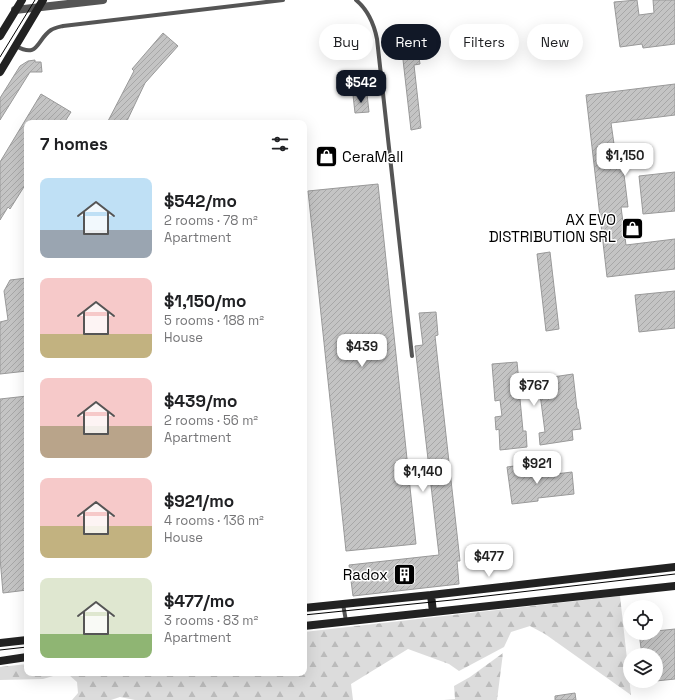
<!DOCTYPE html>
<meta charset="utf-8">
<style>
:root{--surface:#fff;--page:#f2f2f2;--text:#202124;--muted:#757577;--accent:#111827}
body{margin:0;font-family:"Space Grotesk",sans-serif;background:var(--page);color:var(--text);height:100vh;display:flex;flex-direction:column;font-size:15px;white-space:nowrap}
*{box-sizing:border-box;margin:0}
p{font-size:13px;color:var(--muted)}
.icon{flex:none;width:22px;height:22px;fill:none;stroke:currentColor;stroke-width:2;stroke-linecap:round;stroke-linejoin:round}
.map{position:relative;flex:1;overflow:hidden}
.drawer{position:absolute;left:24px;top:120px;width:283px;height:556px;display:flex;flex-direction:column;background:var(--surface);border-radius:8px;box-shadow:0 4px 16px #0002}
.drawer>*{flex:none}
.hud{position:absolute;left:319px;top:24px;width:296px;height:36px;display:flex;gap:8px}
.tools{position:absolute;left:623px;top:600px;display:grid;gap:8px}
.tools a{display:grid;place-items:center;width:40px;height:40px;border-radius:50%;background:var(--surface);box-shadow:0 4px 16px #0002;font-size:20px}
.price{position:absolute;translate:-50% -34px;padding:0 9px;border-radius:8px;background:#fff;color:#222;font-size:13px;line-height:26px;filter:drop-shadow(0 1px 2px #0008)}
.price::after{content:'';position:absolute;left:50%;top:24px;width:12px;height:9px;margin-left:-6px;background:inherit;clip-path:polygon(0 0,100% 0,50% 100%)}
.price.on{background:var(--accent);color:#fff}
ul{padding:0;list-style:none}
li{display:flex;align-items:center;gap:12px;height:100px;padding:0 16px}
li span{display:grid;place-items:center;flex:none;width:112px;height:80px;border-radius:8px;color:#555}
li>.icon{margin-inline-start:auto}
span .icon{width:48px;height:48px;fill:#fffc;stroke-width:1}
li b{font-size:17px}
h2{display:flex;justify-content:space-between;align-items:center;height:48px;padding:0 16px;font-size:17px}
.chip{padding:0 14px;border-radius:18px;background:var(--surface);box-shadow:0 4px 16px #0002;font-size:14px;line-height:36px}
.chip.on{background:var(--accent);color:#fff}
.map>svg:first-child{display:block}
.forest{fill:url(#forest-firs)}
.building{fill:url(#building-hatch);stroke:#999}
.lines{fill:none;stroke-linecap:round;stroke-linejoin:round}
.service{stroke:#555;stroke-width:4}
.minor{stroke:#555;stroke-width:8}
.secondary{stroke:#222;stroke-width:8}
.tram{stroke:#000;stroke-width:1}
.labels{text-anchor:middle;dominant-baseline:central;stroke-width:3;stroke-linejoin:round;paint-order:stroke}
.poi-label{font-size:15px;fill:#000;stroke:#fff;text-anchor:end}
</style>
<div class="map">
<svg width="675" height="700" viewBox="0 0 675 700">
<defs>
<pattern id="forest-firs" width="22" height="20" patternUnits="userSpaceOnUse"><rect width="22" height="20" fill="#dcdcdc"/><path d="M5 1l3.5 6h-7zM16 11l3.5 6h-7z" fill="#bbb"/></pattern>
<pattern id="building-hatch" width="6" height="6" patternUnits="userSpaceOnUse"><rect width="6" height="6" fill="#c4c4c4"/><path d="M-1 1l2-2M0 6l6-6M5 7l2-2" fill="none" stroke="#a7a7a7"/></pattern>
</defs>
<rect width="100%" height="100%" fill="#fff"/>
<path class="forest" d="M620,596L631,695L545,634L530,626L511,632L504,647L459,671L449,664L408,649L351,684L353,700H135L120,697L111,700H72L78,693L77,682L69,675L60,674L43,679L0,680V667L27,664V673H304V632Z
M503,653L497,700H444L455,699L454,686L470,677Z"/>
<path class="building" d="M637,0L639,15L654,13L653,0H675V44L643,48L642,44L620,47L614,2Z
M163,33L178,46L145,83L126,123H107L134,71L132,69Z
M418,50L420,64L414,65L421,128L411,130L402,51Z
M35,60V62H41L42,72H30L0,120V98L20,66L28,61Z
M675,84V115L611,123L615,151L621,150L628,207H621L626,245L675,239V269L607,277L586,95Z
M41,94L71,112L64,123H27V182L10,209L8,207L0,220V162Z
M367,94L369,112L355,113L353,95Z
M675,172V211L643,214L639,176Z
M378,184L416,544L346,551L308,191Z
M550,252L559,329L546,331L537,254Z
M27,278V371L0,374V322L8,320L4,291L10,280Z
M675,291V328L639,332L635,295Z
M436,312L438,335L435,336L460,561H457L459,584L353,596L349,565L439,555L415,346L423,345L419,313Z
M517,362L519,382L573,374L577,409H578L581,429L572,430L573,440L540,445L539,433L545,432L540,394L534,395V391L523,392V396L520,397V399L523,431H526L527,447L500,450L499,429L496,430L495,417L502,416L500,400L495,401L492,364Z
M27,396V590L3,593L0,558V399Z
M529,464L531,477L572,472L574,494L538,498V501L512,504L507,467Z
M675,629V679L656,681V655H642L639,633H656V631Z
M575,693L576,700H555V696Z"/>
<g class="lines">
<path class="service" d="M356,0C368,10 374,24 377,39L412,356
M16,46C39,59 36,40 51,30C54,28 59,27 63,26L283,0
M343,604L346,621"/>
<path class="minor" d="M15,10L103,0"/>
<path class="secondary" d="M0,36L22,0
M0,72L43,0
M431,595L433,612
M304,608L431,595L675,567
M304,626L675,586
M0,643L27,640
M0,661L27,657"/>
<path class="tram" d="M0,57L35,0
M304,615L452,600L675,574
M0,650L27,647"/>
</g>
<defs>
<symbol id="shop-square" viewBox="-11 -11 22 22"><rect x="-9" y="-9" width="18" height="18" rx="4" fill="#000" stroke="#fff"/><path d="M-5-2.5h2.3a2.7 3.5 0 0 1 5.4 0H5L5.5 6h-11ZM-1.5-2.5h3a1.5 2.3 0 0 0-3 0Z" fill="#fff"/></symbol>
<symbol id="building-square" viewBox="-11 -11 22 22"><rect x="-9" y="-9" width="18" height="18" rx="4" fill="#000" stroke="#fff"/><path d="M-4-6H4V6H1V3H-1V6H-4ZM-2.5-4.3h1.7v1.8h-1.7ZM.8-4.3h1.7v1.8H.8ZM-2.5-1h1.7V.8h-1.7ZM.8-1h1.7V.8H.8Z" fill="#fff"/></symbol>
</defs>
<g fill-rule="evenodd">
<use href="#shop-square" x="314" y="144" width="25" height="25"/>
<use href="#shop-square" x="620" y="216" width="25" height="25"/>
<use href="#building-square" x="392" y="562" width="25" height="25"/>
</g>
<g class="labels">
<g class="poi-label">
<text x="342" y="156" text-anchor="start">CeraMall</text>
<text x="616" y="219">AX EVO<tspan x="616" dy="17">DISTRIBUTION SRL</tspan></text>
<text x="388" y="574">Radox</text>
</g>
</g>
</svg>
<div class="tools">
<a><svg class="icon" aria-label="locate" viewBox="0 0 24 24"><circle cx="12" cy="12" r="6"/><path d="M12 2v4M12 18v4M2 12h4M18 12h4"/></svg></a>
<a><svg class="icon" aria-label="layers" viewBox="0 0 24 24"><path d="M12 4l9 5-9 5-9-5zM3 14l9 5 9-5"/></svg></a>
</div>
<b class="price on" style="left:361px;top:104px">$542</b>
<b class="price" style="left:625px;top:177px">$1,150</b>
<b class="price" style="left:362px;top:368px">$439</b>
<b class="price" style="left:534px;top:407px">$767</b>
<b class="price" style="left:537px;top:485px">$921</b>
<b class="price" style="left:423px;top:493px">$1,140</b>
<b class="price" style="left:489px;top:578px">$477</b>
<div class="hud">
<a class="chip">Buy</a>
<a class="chip on">Rent</a>
<a class="chip">Filters</a>
<a class="chip">New</a>
</div>
<section class="drawer">
<h2>7 homes<svg class="icon" aria-label="filters" viewBox="0 0 24 24"><path d="M4 7h16M4 17h16"/><circle cx="9" cy="7" r="2"/><circle cx="15" cy="17" r="2"/></svg></h2>
<ul>
<li><span style="background:linear-gradient(#bfe0f5 65%,#9aa5b1 0)"><svg class="icon" aria-label="home" viewBox="0 0 24 24"><path d="M3 11l9-7 9 7M6 9v11h12V9"/></svg></span><div><b>$542/mo</b><p>2 rooms · 78 m²</p><p>Apartment</p></div></li>
<li><span style="background:linear-gradient(#f6c9c9 70%,#c2b280 0)"><svg class="icon" aria-label="home" viewBox="0 0 24 24"><path d="M3 11l9-7 9 7M6 9v11h12V9"/></svg></span><div><b>$1,150/mo</b><p>5 rooms · 188 m²</p><p>House</p></div></li>
<li><span style="background:linear-gradient(#f6c9c9 60%,#b9a48a 0)"><svg class="icon" aria-label="home" viewBox="0 0 24 24"><path d="M3 11l9-7 9 7M6 9v11h12V9"/></svg></span><div><b>$439/mo</b><p>2 rooms · 56 m²</p><p>Apartment</p></div></li>
<li><span style="background:linear-gradient(#f6c9c9 60%,#c2b280 0)"><svg class="icon" aria-label="home" viewBox="0 0 24 24"><path d="M3 11l9-7 9 7M6 9v11h12V9"/></svg></span><div><b>$921/mo</b><p>4 rooms · 136 m²</p><p>House</p></div></li>
<li><span style="background:linear-gradient(#dfe7d0 70%,#8fb573 0)"><svg class="icon" aria-label="home" viewBox="0 0 24 24"><path d="M3 11l9-7 9 7M6 9v11h12V9"/></svg></span><div><b>$477/mo</b><p>3 rooms · 83 m²</p><p>Apartment</p></div></li>
</ul>
</section>
</div>
